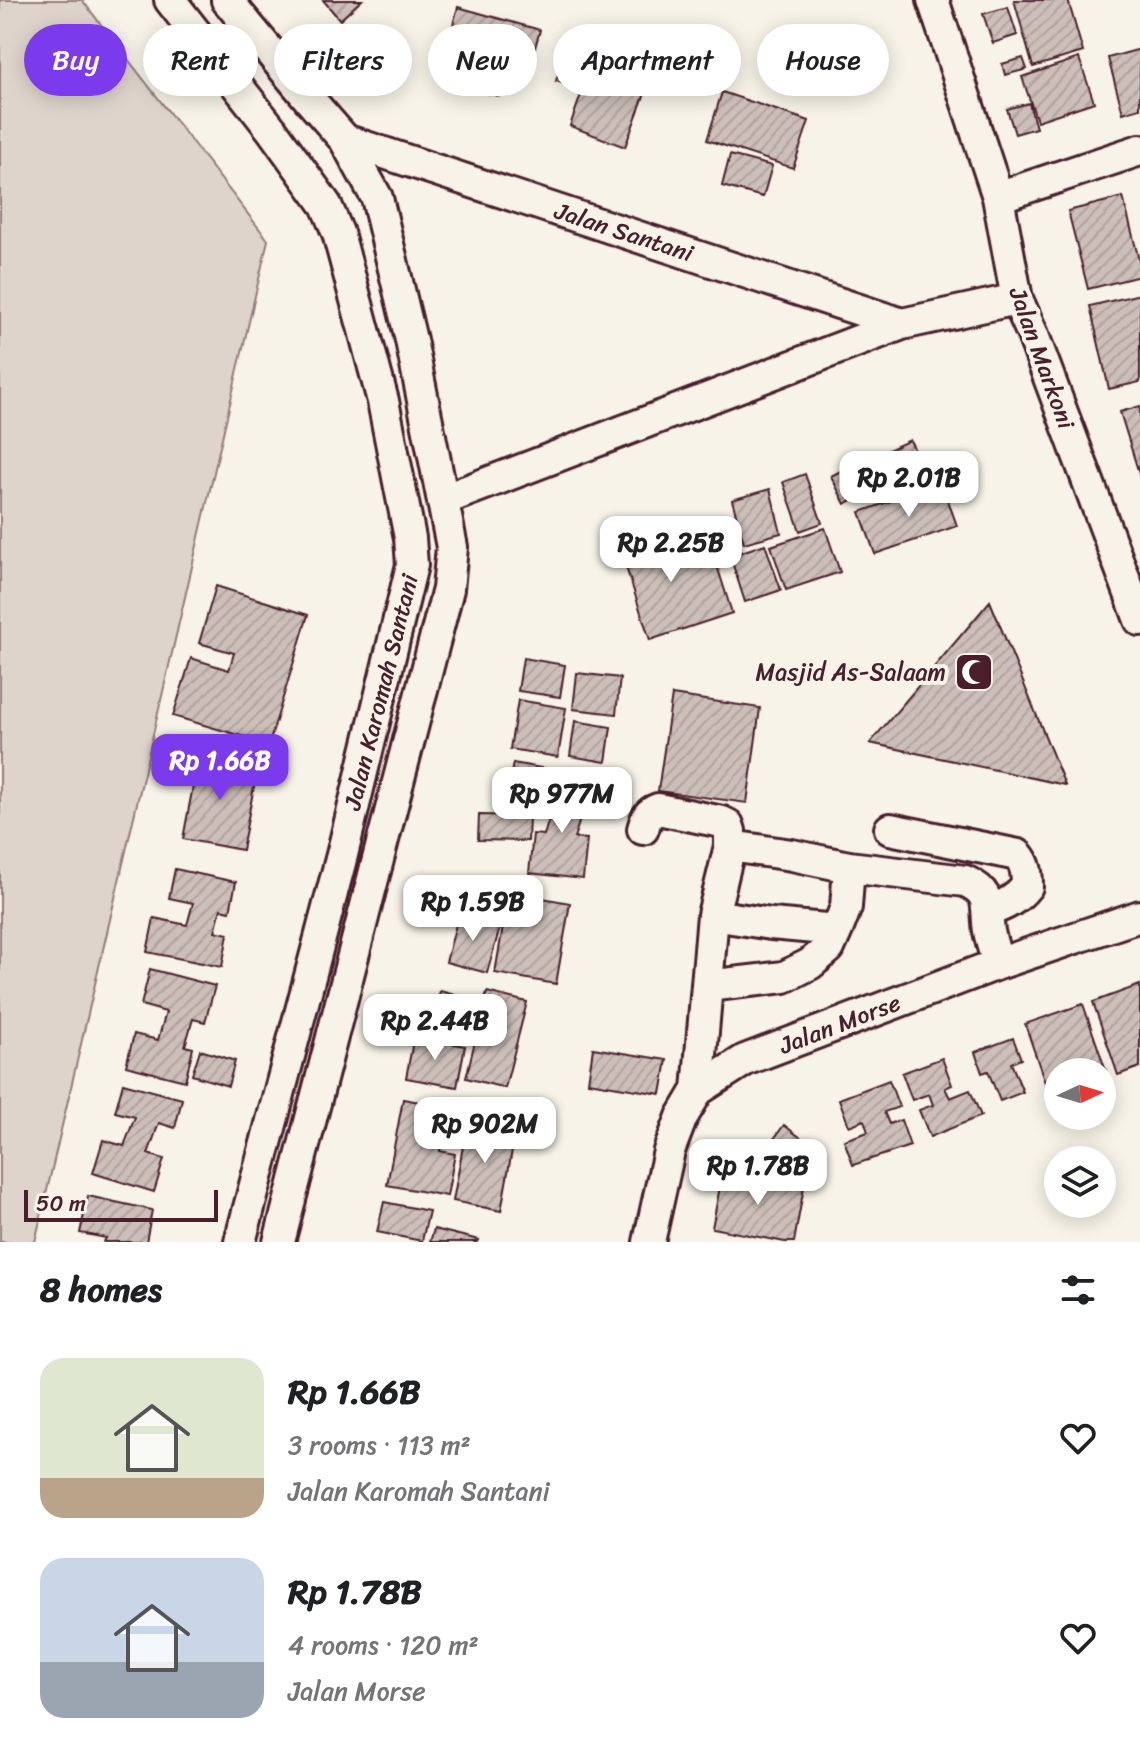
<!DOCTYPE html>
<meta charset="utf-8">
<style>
:root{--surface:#fff;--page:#f2f2f2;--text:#202124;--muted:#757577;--accent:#7c3aed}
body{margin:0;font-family:Sriracha,sans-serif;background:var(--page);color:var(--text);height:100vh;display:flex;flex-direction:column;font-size:30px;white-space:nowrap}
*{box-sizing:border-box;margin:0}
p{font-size:26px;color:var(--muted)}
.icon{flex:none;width:44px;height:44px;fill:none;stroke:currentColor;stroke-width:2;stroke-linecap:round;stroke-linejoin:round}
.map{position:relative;height:1242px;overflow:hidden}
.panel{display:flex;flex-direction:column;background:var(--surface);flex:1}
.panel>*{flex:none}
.top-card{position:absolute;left:24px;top:24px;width:1092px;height:72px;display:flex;gap:16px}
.needle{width:52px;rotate:86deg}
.controls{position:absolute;left:1044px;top:1058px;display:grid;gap:16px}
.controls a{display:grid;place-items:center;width:72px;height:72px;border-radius:50%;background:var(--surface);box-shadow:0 4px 20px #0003;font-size:40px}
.scale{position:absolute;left:24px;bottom:20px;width:194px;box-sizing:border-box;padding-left:8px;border:4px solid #4a1f2b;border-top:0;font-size:22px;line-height:28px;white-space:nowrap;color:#4a1f2b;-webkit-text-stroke:6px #f7f3e8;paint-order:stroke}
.price{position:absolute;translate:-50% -68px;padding:0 18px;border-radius:16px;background:#fff;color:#222;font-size:26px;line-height:52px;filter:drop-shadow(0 2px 4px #0008)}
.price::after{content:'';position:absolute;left:50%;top:48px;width:24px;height:18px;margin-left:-12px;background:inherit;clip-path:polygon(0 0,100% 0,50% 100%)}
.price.selected{background:var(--accent);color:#fff}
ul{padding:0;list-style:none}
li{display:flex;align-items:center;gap:24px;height:200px;padding:0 40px}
li span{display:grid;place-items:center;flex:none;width:224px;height:160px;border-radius:24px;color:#555}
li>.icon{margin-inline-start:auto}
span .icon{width:96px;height:96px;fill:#fffc;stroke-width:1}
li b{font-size:34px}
h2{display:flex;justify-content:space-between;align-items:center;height:96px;padding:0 40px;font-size:34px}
.chip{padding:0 28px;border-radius:36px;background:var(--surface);box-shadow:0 4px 20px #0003;font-size:28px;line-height:72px}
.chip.selected{background:var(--accent);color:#fff}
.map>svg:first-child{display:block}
.green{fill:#ded4cc;stroke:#947a7c;stroke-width:2}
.building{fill:url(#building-hatch);stroke:#4a1f2b;stroke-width:2}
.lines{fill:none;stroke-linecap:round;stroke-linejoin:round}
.street-casing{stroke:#4a1f2b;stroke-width:36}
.street{stroke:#f7f3e8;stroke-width:30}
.labels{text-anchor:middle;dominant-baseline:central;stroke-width:8;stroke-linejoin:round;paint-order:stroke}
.street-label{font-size:24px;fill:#4a1f2b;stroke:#f7f3e8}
.poi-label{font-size:24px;fill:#4a1f2b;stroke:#f7f3e8;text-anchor:end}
</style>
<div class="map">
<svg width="1140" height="1242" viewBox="0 0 1140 1242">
<defs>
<pattern id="building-hatch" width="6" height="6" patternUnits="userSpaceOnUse" patternTransform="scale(2)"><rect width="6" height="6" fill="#ccbfb9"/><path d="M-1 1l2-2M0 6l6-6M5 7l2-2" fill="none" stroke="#b1a49f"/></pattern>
</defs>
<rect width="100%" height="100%" fill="#f7f3e8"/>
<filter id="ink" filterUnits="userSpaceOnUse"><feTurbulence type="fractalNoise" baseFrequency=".0125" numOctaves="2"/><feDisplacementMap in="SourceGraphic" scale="16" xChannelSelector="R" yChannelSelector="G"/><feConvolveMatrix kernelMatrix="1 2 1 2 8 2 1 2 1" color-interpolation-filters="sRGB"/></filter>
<g filter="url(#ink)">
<path class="green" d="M0,0H82L268,240L35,1242H0Z"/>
<path class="building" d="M323,0H362L340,20Z
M1014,0H1068L1083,52L1033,67Z
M458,7L540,30L529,69L447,46Z
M1008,7L1017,35L993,43L983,14Z
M570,35L609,47L601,76L645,93L625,147L570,126L583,89L556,81Z
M1140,49V108L1123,113L1108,58Z
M1023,58L1027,69L1005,75L1002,64Z
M1079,58L1094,102L1037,121L1022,77Z
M467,65L505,74L499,96L461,87Z
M722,92L809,121L793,168L707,140Z
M1029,103L1036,128L1015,134L1007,109Z
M730,155L772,166L763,197L722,186Z
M1123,197L1140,264V276L1088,289L1068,211Z
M1140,294V382L1109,389L1090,306Z
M1140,406V477L1120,412Z
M910,440L924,470L898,482L884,452Z
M870,456L884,484L845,504L831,476Z
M805,474L822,523L800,531L783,482Z
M942,483L957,526L875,554L860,512Z
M770,489L781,533L744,543L732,500Z
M659,523L673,567L713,553L732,613L650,640L616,537Z
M825,528L840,572L786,590L771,546Z
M765,544L781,590L745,602L730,556Z
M216,586L308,615L269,744L173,716L191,658L229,670L234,653L199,643Z
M990,601L1065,785L870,743Z
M523,658L565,665L560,697L518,691Z
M577,673L620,678L616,714L573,709Z
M672,695L760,708L747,803L658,791Z
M518,700L566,708L558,757L510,749Z
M575,721L611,727L606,762L570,756Z
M199,754L258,765L242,850L183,839Z
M513,763L547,769L542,796L508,790Z
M563,776L591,785L574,838L587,839L583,879L529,873L533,834L544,835Z
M479,815L529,816L528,841L478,840Z
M175,869L236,882L230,911L221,909L215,931L228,934L222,967L147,952L154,918L187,925L193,903L169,898Z
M509,892L570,903L556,984L495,973Z
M459,913L501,924L487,973L446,962Z
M150,969L215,986L205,1022L193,1019L185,1046L193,1048L185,1081L126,1066L134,1034L158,1040L166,1012L141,1005Z
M1140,985V1067L1118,1075L1093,1002Z
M440,991L473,1000L466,1030L432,1022Z
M487,992L527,1002L505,1088L466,1078Z
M1083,1004L1111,1086L1102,1089V1072H1058V1104L1053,1106L1025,1024Z
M414,1036L465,1046L457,1087L406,1078Z
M1013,1038L1021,1059L1011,1063L1023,1092L1000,1101L988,1071L982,1073L975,1052Z
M593,1048L667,1060L661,1094L588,1082Z
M200,1050L235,1061L228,1086L192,1075Z
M942,1058L952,1085L945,1088L950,1098L970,1090L981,1116L930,1137L919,1110L933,1105L929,1094L912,1100L902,1073Z
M889,1080L899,1107L884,1112L889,1124L901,1120L910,1146L853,1165L844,1140L868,1132L864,1120L849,1126L839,1099Z
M123,1083L182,1099L175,1128L159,1123L148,1154L164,1159L154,1192L93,1173L103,1140L124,1146L135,1117L115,1112Z
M403,1099L448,1107L440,1151L455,1154L447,1196L387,1185Z
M468,1119L516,1128L501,1211L453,1201Z
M784,1125L814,1148L801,1166L771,1143Z
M723,1171L804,1187L794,1242H785L712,1228Z
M88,1196L152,1210L146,1242H104L106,1238L80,1233Z
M384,1202L429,1211L422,1241L377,1232Z
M434,1229L479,1240L478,1242H430Z"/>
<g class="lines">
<defs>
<path id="street" d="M170,0L272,130L326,205L338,233L383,401L410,538L412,565L342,855L240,1242
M227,0L309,99L345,140L377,198L411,340L452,547L448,589L279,1242
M933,0L998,197L1017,299L1033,335L1140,620
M345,140L902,324
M998,197L1140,150
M443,500L902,324L1017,299
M643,829C646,819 647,813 658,809L722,822L728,825L730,831V846L713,915L698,1090
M890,829L1018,855C1026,864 1027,874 1027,886C1016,900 1005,905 988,911
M730,846L792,855L849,867L965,881C993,893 985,906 989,931C991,942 995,953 998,964
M713,915L771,924L837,930L846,907L849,867
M707,986L784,977L810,964L829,948L837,930
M649,1242L669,1151L682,1117L698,1090L745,1060L998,964L1140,916"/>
</defs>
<use href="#street" class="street-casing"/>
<use href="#street" class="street"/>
</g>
</g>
<defs>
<symbol id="mosque-square" viewBox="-11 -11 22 22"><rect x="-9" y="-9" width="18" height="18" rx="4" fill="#4a1f2b" stroke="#f7f3e8"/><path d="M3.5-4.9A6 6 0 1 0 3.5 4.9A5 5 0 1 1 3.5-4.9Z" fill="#fff"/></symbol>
</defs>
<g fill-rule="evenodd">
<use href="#mosque-square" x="952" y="650" width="44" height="44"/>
</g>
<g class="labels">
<g class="street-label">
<text transform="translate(624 232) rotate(18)">Jalan Santani</text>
<text transform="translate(1042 358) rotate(70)">Jalan Markoni</text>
<text transform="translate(381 692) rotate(-76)">Jalan Karomah Santani</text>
<text transform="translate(840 1024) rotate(-21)">Jalan Morse</text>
</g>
<g class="poi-label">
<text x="946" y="672">Masjid As-Salaam</text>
</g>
</g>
</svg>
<div class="controls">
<a><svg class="needle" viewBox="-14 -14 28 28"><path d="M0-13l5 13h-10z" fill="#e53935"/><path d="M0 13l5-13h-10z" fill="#757577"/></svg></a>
<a><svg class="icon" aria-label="layers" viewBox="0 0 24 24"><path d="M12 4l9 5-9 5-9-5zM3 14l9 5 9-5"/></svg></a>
</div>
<div class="scale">50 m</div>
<b class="price" style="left:909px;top:519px">Rp 2.01B</b>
<b class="price" style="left:671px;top:584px">Rp 2.25B</b>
<b class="price selected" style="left:220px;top:802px">Rp 1.66B</b>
<b class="price" style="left:562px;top:835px">Rp 977M</b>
<b class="price" style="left:473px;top:943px">Rp 1.59B</b>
<b class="price" style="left:435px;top:1062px">Rp 2.44B</b>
<b class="price" style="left:485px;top:1165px">Rp 902M</b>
<b class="price" style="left:758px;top:1207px">Rp 1.78B</b>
<div class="top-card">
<a class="chip selected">Buy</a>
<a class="chip">Rent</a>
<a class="chip">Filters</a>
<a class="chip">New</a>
<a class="chip">Apartment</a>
<a class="chip">House</a>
</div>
</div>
<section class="panel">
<h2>8 homes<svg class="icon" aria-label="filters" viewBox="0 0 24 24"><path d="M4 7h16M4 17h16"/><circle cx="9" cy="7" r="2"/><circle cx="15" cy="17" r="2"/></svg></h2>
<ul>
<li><span style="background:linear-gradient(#dfe7d0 75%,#b9a48a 0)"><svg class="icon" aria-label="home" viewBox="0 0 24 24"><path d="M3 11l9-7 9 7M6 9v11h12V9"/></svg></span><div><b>Rp 1.66B</b><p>3 rooms · 113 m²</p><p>Jalan Karomah Santani</p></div><svg class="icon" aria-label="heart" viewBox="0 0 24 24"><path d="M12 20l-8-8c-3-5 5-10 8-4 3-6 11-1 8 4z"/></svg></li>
<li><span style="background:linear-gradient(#c9d6e8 65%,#9aa5b1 0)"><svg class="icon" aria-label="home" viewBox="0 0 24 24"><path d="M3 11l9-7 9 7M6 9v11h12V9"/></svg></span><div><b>Rp 1.78B</b><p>4 rooms · 120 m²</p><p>Jalan Morse</p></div><svg class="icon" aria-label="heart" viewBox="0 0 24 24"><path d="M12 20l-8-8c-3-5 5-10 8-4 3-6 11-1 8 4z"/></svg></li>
</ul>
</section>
